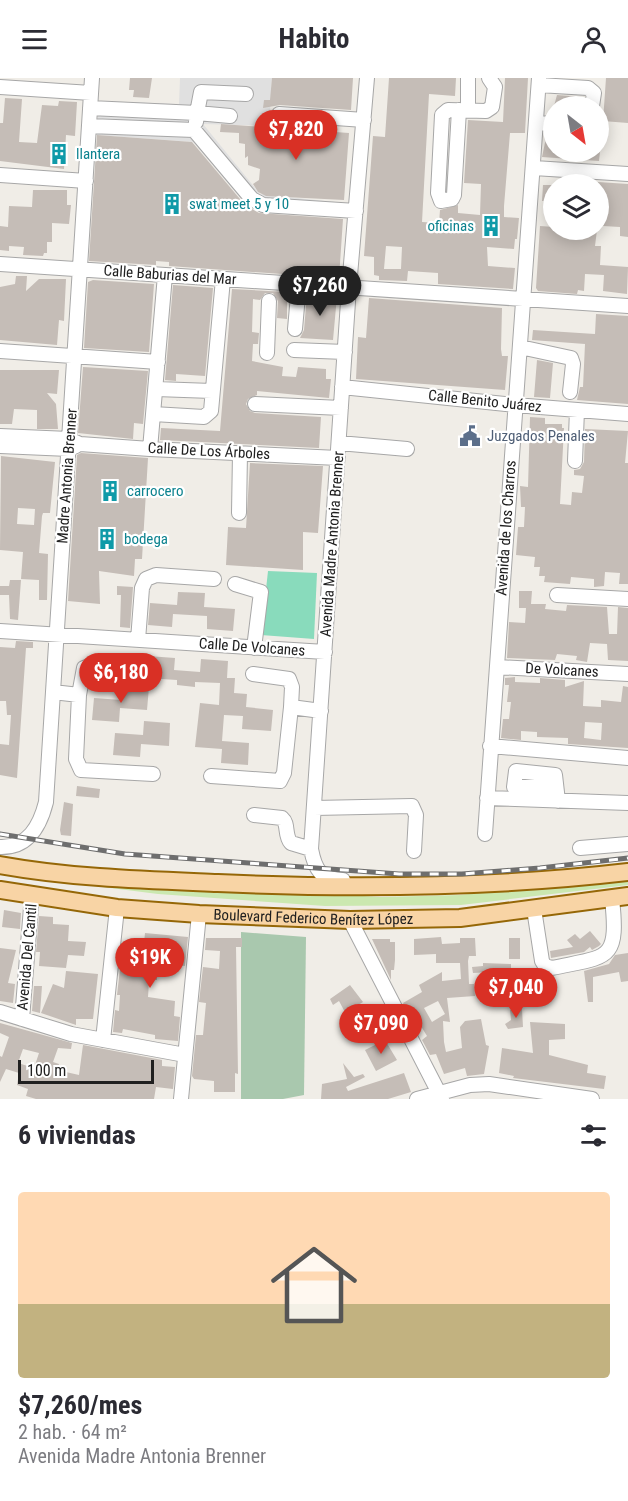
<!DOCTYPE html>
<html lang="es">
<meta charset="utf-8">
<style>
:root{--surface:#fff;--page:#f7f7f7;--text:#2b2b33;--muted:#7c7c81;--accent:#d93025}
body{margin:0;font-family:"Roboto Condensed",sans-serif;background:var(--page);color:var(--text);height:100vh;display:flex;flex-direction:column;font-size:22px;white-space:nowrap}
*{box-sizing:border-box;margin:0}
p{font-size:20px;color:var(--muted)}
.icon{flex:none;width:33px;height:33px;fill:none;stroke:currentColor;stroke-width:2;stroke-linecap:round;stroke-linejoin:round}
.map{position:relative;height:1021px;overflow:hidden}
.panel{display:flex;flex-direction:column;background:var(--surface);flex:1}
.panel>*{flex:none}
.needle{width:39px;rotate:149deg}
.fabs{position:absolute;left:543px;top:18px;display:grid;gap:12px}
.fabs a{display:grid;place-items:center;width:66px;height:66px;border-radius:50%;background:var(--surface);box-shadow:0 3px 15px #0003;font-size:30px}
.scale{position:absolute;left:18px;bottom:15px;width:136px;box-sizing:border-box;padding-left:6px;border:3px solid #202020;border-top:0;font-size:16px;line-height:21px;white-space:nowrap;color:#202020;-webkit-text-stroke:4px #fff;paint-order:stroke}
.price{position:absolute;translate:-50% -51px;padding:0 14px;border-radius:21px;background:var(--accent);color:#fff;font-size:20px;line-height:39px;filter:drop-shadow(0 2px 3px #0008)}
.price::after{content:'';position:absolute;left:50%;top:36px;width:18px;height:14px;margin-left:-9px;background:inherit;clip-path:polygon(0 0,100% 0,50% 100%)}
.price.selected{background:#222;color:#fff}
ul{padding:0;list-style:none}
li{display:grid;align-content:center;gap:12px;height:318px;padding:0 18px}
li span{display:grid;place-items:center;height:186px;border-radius:6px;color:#555}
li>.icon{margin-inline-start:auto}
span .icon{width:108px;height:108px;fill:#fffc;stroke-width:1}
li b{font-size:26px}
h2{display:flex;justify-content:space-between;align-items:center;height:72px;padding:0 18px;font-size:26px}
header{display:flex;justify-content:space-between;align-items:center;height:78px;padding:0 18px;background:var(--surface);font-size:27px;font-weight:700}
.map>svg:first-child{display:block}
.grass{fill:#cbe8b0}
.cemetery{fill:#a9c8ae}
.pitch{fill:#89dbbc}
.parking{fill:#e0e0e0}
.building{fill:#c5bdb7;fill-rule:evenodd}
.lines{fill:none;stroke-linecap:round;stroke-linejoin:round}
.minor-casing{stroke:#a7a7a7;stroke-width:16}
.major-casing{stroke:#956707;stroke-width:20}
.minor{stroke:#fff;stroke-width:14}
.major{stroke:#f8d4a5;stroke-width:16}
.rail-casing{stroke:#6e6e6e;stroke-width:5}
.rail{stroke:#fff;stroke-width:3;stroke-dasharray:9;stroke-linecap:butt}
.labels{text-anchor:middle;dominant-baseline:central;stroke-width:4.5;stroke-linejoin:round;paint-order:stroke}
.culture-label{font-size:15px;fill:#0d838f;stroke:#fff;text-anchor:start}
.street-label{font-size:15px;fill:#202020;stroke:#fff}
.service-label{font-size:15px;fill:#4e5e75;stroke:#fff;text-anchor:start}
</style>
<header><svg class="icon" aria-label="menu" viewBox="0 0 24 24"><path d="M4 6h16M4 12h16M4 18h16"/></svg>Habito<svg class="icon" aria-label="person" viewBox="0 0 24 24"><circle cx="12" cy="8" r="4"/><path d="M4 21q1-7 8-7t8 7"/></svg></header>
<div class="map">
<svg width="628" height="1021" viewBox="0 0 628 1021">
<rect width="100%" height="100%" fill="#f0ede7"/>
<path class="grass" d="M0,791L140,805L381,819L460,817L628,798V807L461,827L325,828L158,816L0,796Z"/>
<path class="cemetery" d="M241,854L306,859L304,1017L283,1021H241Z"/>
<path class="pitch" d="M268,493L317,495L314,561L261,557Z"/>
<path class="parking" d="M180,0H272L269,48L203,46L260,116L344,125L343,136L263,129L242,122L193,64L97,57L99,23L179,26Z"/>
<path class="building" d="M130,0H152L149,20L133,19L134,12H129Z
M272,0H353L351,32L280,27L263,30L264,22H270Z
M389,0H456L455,18L429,16L422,144L439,145L440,132L458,127V135L480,137L481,106L464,105L468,42L503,44L505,0H528L525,55H510L504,128V139L519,140L517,161H515L514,171L487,169L488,188L515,190L513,211L438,206V195L408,193L407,203L379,202V198L374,197V179L364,178L373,58L385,59ZM386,168L402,169L401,191H384Z
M606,0H628V45L603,43Z
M557,17L582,19L583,28H554Z
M5,20L22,21L19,64L37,65L42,27L58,28L59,23L77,24L75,58L66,57L64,91L0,83V45H3Z
M221,46L349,55L344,122L266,118L258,114L253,106L259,102L260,91L248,87V78L245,80V66L239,65V55L220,54Z
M547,55H554V74H600L599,83L542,79Z
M97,57L192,64L245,127L259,135L343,141L339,200L169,188V184L156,183V187L89,183Z
M598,104L628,106V159L620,158V149L603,148L605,127L598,126Z
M543,107H554V123H542Z
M33,112H67V127H71L69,146L52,145V164H47V175H44L43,178L23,177L24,169L9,168V173L0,172V148L8,149L9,128L32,129Z
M540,148L554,149V152H597L595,168H601L600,187L628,189L627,216L603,213L604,197L585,196L584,213L578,212L577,216L538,213L536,210Z
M16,198H27L26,213L39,201H66L64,243L59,242L57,267L0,262V209L15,206Z
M93,202L154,206L149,274L84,270L88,204Z
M173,207L213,210L205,298L176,296V303L165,302Z
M232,211L287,214V241L277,240L278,223L273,215H265L260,222L253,221L252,254L259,255L258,266H253L252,283L283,289L282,298L296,299L298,289L326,291V301H331L329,320L257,313V317L248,321L246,326L250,333L255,335L321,339L319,370L160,362L161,350L220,353Z
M307,216L337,218L333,262L300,260L304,252Z
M369,220L502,230L501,271L502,278H508L505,312L356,301L358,259L366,260Z
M596,236L628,238V326L577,322L580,309H583L585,266L532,262L533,252L595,256Z
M537,282L553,285L550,320L534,319Z
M83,289L148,293L143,346L134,345L133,361L78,355Z
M0,292H59L57,316L47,315L56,326L58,351H37V332L14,331L12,346H0Z
M530,339L545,340V346H562V350H564L560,426L571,427L572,414L582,415L584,398L574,397V392L580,391L584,384L585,351L628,353L625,385H628V506H619L620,495L605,494L604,508L594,509V501L571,499L570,506L544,504L545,498H539L540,489H534L535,479L516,477L518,449H524L525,429H521L520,408L528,409Z
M81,375L148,380L142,481H135L134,498L99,493L100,526L68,523L77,377Z
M1,378L55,384L50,435H43L42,438L39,475L48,476L47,522H39V502L21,501L23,474L0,472ZM18,430L35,431L34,447L17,446Z
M250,385L323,388L318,455L303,454V492L226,487L228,449L246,450Z
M10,502H21L18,542L10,541L9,517H0V508H9Z
M117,508L133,509L130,550L120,549L121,517H117Z
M519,513H532L531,526H546L545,531L566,533L567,527L607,529L609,556H617L618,529L628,530V583L608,582L607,566L590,565L587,584L576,582L577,578L557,576L555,582L507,580L509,544L525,545L526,530H519Z
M178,514L205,515L204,529L235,531L233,553L207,551V538L173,536L172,549L148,547L150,525L177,527Z
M16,563L33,564V570H26L17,700L0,697V666L9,667L11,637H7L6,623H0V569L15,570Z
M148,578L175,580L174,592L200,594L201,581L228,583L227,600H235L234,615L247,616L246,629L273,632L271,653L242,651L243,638L224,637L222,663L249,665L248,687L221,685L222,671L195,669L200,625L219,627L220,605L195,604V609L177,607V602L146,600Z
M515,599V604L540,605V600L565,602V609L584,603L583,628L601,629V622L621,624L623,608L628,609V670L568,666V660L537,659V654L521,653V662L501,660L503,641H509L511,624H507L509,607H505V600ZM585,644L602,645L601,662L584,660Z
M122,607L149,609L147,632L120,630L119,644L92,642L94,620L121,622Z
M144,643L170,645L169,668L141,666L140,679L113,677L115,655L143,657Z
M77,708L100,711L99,720L76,718Z
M64,724L73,726L71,758L61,757L60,752Z
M4,832L21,835L20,851L2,849Z
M39,838L53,839V846L69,847L68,863L86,864L84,878L68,877L66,890L39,888L40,874H36Z
M590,853L601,866L599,868L592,872L590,869L584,874L551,880L550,873L573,869L567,862L575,856L580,861Z
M145,855L188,859L185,888L176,887L173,897L157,895V902H150L149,904L148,919L175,923L174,938L180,939L178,963L155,961V957L123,951L122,955L113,954L115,932L119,933L120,917H117L121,882L142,884Z
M441,859L442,866L460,865V860H475L476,878H469L468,883L469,906H474L475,918L447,920L450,944L443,943L444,964L446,974L462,970L460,949L465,943L481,941L486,967L489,968L484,996L467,998L465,990L444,996L436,976L430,977L422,962L427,958L419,945L414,948L403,925L422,914L419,907L442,894V903L461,901L460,885H436V876L414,877V861ZM438,923L445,936L432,944L424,930Z
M206,860H242V869H236L238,996L235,995V1014H214V1003L194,1001L192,998L196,957H203L206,925L199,924L203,889L219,891L220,873L205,872Z
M509,860H520V881H509Z
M372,861H390V864H395V882L394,892H391V902Z
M0,870L16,872L8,905L15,906L13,925L0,923Z
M628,875V903L621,904L619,894L593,899V924H588L584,893L609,886L615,877Z
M483,885L511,886V893L473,895L472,889L483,888Z
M66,893L98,896L93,941H76V947L41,935L53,906L64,910Z
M350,907L363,924L353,930L356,934L347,938L339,923L333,927L330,921Z
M34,908H42L40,935L32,933Z
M522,931L523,949L508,951L505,946L511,942L510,932Z
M530,944L565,946V961L549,962V977L588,987L587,995L606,998L604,1011L513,1000L514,998L499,995L502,970L533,975Z
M0,945L72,965L71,971L58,970L53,984L59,986L57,992L79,997L83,967L162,982V988L175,989L173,1011L156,1009L154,1021H36L26,1018L28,1011L17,1007L19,995L6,991L0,1004V978L2,979L9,959L0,955ZM23,971L39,975L34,990L18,985Z
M385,962L397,982L376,993L365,972Z
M343,985L354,999L363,996L365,999L346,1009L348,1013L404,995L411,1014L388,1021H321L322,1006L347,1001Z"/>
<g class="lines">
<defs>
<path id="minor" d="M539,7L588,10L594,15L592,28
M0,9L91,15
M90,30L197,35L201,14L246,16
M459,32L454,117L452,121L441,123L438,115L442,37L448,32L486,33L492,29L495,9L489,0
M468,32V0
M279,36L364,42
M196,44L197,35L230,38
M537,45L554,46
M89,48L194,52L252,121L263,127L356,133
M534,90L628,96
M0,97L86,103
M0,186L628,228
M295,251L299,206
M520,269L571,280L573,286L570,314
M294,272L345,274
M0,273L158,284
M267,275L269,223
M342,309L515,327L628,336
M156,311L212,313
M255,326L341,330
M153,336L204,339L211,333L223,201
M0,358L69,361L80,366L150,371L338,380
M339,365L407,371
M0,368L69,371L76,368
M150,371L165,197
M575,383L577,332
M239,435L240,375
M235,506L261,514L254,570
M557,517L628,521
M0,553L325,574
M138,562L142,510L146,501L156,497L214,501
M497,589L628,596
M253,596L289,601L292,609L291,629
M53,614L79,617L76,681L81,692L153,696
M79,617L84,590L94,586L125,588
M490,668L628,680
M211,698L280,703L284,695L291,629L321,633
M556,708L514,709L516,693L555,697L558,723
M487,720L628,725
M314,730L412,728L416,737L414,773
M254,737L282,740C289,746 284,757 291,765L311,771
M485,756L539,0
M0,769C28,770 40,748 46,724L92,0
M580,770L628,766
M343,802C321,802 315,792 311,771L349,209L367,0
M534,831L542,883L545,888L552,890C608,878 619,884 612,821
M350,842L442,1021
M0,934L71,956L185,977
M22,941L32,817
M103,962L117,830
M181,1021L199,836
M417,1021L470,1007L489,1006L592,1021"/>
<g id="major">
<path d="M0,787C72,800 146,802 218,805C355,811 491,810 628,794"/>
<path id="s1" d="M0,812L117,830L199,836L350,842L460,840L628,818"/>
</g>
</defs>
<use href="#minor" class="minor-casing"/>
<use href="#major" class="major-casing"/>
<use href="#minor" class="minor"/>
<use href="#major" class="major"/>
<defs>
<path id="rail" d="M0,756L125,776L399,796H462L540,790L628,780"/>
</defs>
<use href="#rail" class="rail-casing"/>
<use href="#rail" class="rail"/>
</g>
<defs>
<symbol id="building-bare" viewBox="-9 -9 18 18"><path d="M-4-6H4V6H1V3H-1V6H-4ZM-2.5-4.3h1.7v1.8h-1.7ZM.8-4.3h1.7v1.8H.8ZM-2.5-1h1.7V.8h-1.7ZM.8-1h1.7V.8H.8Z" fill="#0f9aa8" stroke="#fff" stroke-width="2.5" paint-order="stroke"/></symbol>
<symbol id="civic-bare" viewBox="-9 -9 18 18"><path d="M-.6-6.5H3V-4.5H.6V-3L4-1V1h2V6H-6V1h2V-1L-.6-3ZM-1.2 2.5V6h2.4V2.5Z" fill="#5c6f8a" stroke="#fff" stroke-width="2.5" paint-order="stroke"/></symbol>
</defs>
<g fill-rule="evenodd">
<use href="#building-bare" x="44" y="61" width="30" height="30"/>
<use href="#building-bare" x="157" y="111" width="30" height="30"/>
<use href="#building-bare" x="476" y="133" width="30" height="30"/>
<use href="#civic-bare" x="455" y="343" width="30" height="30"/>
<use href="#building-bare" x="95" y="398" width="30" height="30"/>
<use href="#building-bare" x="92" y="446" width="30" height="30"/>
</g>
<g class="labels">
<g class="culture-label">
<text x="76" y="76">llantera</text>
<text x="189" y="126">swat meet 5 y 10</text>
<text x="474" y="148" text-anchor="end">oficinas</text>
<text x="127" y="413">carrocero</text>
<text x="124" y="461">bodega</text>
</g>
<g class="street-label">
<text transform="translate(170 197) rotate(4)">Calle Baburias del Mar</text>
<text transform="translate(485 323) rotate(6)">Calle Benito Juárez</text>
<text transform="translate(209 373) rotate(3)">Calle De Los Árboles</text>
<text transform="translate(67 398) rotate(-86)">Madre Antonia Brenner</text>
<text transform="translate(506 450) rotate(-86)">Avenida de los Charros</text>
<text transform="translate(332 466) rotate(-86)">Avenida Madre Antonia Brenner</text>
<text transform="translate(252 569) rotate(4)">Calle De Volcanes</text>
<text transform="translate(562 592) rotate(3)">De Volcanes</text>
<text stroke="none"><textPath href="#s1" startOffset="315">Boulevard Federico Benítez López</textPath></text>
<text transform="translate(27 879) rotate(-85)">Avenida Del Cantil</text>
</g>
<g class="service-label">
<text x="487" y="358">Juzgados Penales</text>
</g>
</g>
</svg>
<div class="fabs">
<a><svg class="needle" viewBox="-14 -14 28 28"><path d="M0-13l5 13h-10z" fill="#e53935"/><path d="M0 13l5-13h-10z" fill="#7c7c81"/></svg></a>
<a><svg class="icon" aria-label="layers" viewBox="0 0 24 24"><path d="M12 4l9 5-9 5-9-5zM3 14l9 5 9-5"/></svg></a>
</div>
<div class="scale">100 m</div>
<b class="price" style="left:296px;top:83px">$7,820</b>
<b class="price selected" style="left:320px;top:239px">$7,260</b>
<b class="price" style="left:121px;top:626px">$6,180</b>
<b class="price" style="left:150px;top:911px">$19K</b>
<b class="price" style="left:516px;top:941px">$7,040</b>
<b class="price" style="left:381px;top:977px">$7,090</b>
</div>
<section class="panel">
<h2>6 viviendas<svg class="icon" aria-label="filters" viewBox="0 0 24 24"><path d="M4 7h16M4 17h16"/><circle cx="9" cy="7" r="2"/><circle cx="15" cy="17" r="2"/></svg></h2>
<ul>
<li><span style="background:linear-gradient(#ffd9b3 60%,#c2b280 0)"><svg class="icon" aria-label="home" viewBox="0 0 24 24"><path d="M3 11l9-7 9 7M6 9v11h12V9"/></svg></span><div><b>$7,260/mes</b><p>2 hab. · 64 m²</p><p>Avenida Madre Antonia Brenner</p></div></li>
</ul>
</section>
